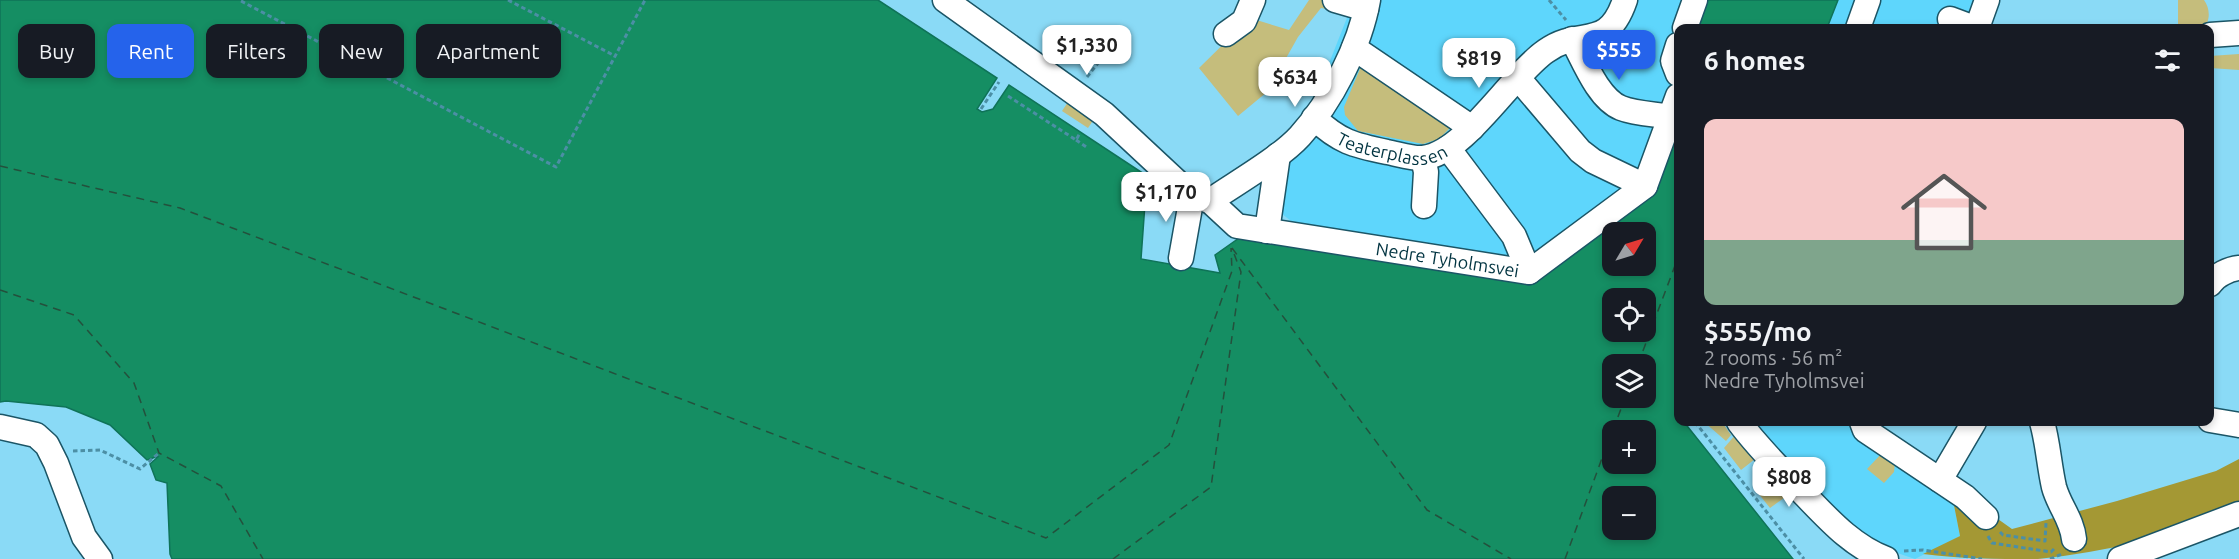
<!DOCTYPE html>
<meta charset="utf-8">
<style>
:root{--surface:#171b24;--page:#242831;--text:#f1f3f6;--muted:#9ea1a6;--line:#363941;--accent:#2563eb}
body{margin:0;font-family:Ubuntu,sans-serif;background:var(--page);color:var(--text);height:100vh;display:flex;flex-direction:column;font-size:22px;white-space:nowrap}
*{box-sizing:border-box;margin:0}
p{font-size:20px;color:var(--muted)}
.icon{flex:none;width:33px;height:33px;fill:none;stroke:currentColor;stroke-width:2;stroke-linecap:round;stroke-linejoin:round}
.map{position:relative;flex:1;overflow:hidden}
.sheet{position:absolute;left:1674px;top:24px;width:540px;height:402px;display:flex;flex-direction:column;background:var(--surface);border-radius:12px;box-shadow:0 3px 9px #0003}
.sheet>*{flex:none}
.top-card{position:absolute;left:18px;top:24px;width:570px;height:54px;display:flex;gap:12px}
.needle{width:39px;rotate:52deg}
.controls{position:absolute;left:1602px;top:222px;display:grid;gap:12px}
.controls a{display:grid;place-items:center;width:54px;height:54px;border-radius:12px;background:var(--surface);box-shadow:0 3px 9px #0003;font-size:30px}
.price{position:absolute;translate:-50% -51px;padding:0 14px;border-radius:12px;background:#fff;color:#222;font-size:20px;line-height:39px;filter:drop-shadow(0 2px 3px #0008)}
.price::after{content:'';position:absolute;left:50%;top:36px;width:18px;height:14px;margin-left:-9px;background:inherit;clip-path:polygon(0 0,100% 0,50% 100%)}
.price.on{background:var(--accent);color:#fff}
ul{padding:0;list-style:none}
li{display:grid;align-content:center;gap:12px;height:318px;padding:0 30px}
li+li{border-top:2px solid var(--line)}
li span{display:grid;place-items:center;height:186px;border-radius:12px;color:#555}
li>.icon{margin-inline-start:auto}
span .icon{width:108px;height:108px;fill:#fffc;stroke-width:1}
li b{font-size:26px}
h2{display:flex;justify-content:space-between;align-items:center;height:72px;padding:0 30px;font-size:26px}
.tag{padding:0 21px;border-radius:12px;background:var(--surface);box-shadow:0 3px 9px #0003;font-size:21px;line-height:54px}
.tag.on{background:var(--accent);color:#fff}
.map>svg:first-child{display:block}
.built{fill:#5ed6fc}
.green{fill:#c5bd7c}
.forest{fill:#a49834}
.water{fill:#158e63;stroke:#0f7358;stroke-width:1.5;fill-rule:evenodd}
.lines{fill:none;stroke-linecap:round;stroke-linejoin:round}
.ferry{stroke:#24503c;stroke-width:1.5;stroke-dasharray:8 6;stroke-linecap:butt}
.minor-casing{stroke:#1b5566;stroke-width:27}
.path{stroke:#4c8fa5;stroke-width:3;stroke-dasharray:4.5 3;stroke-linecap:butt}
.minor{stroke:#fff;stroke-width:24}
.labels{text-anchor:middle;dominant-baseline:central;stroke-width:6;stroke-linejoin:round;paint-order:stroke}
.street-label{font-size:18px;fill:#003340;stroke:#d7f3fd}
</style>
<div class="map">
<svg width="2239" height="559" viewBox="0 0 2239 559">
<rect width="100%" height="100%" fill="#8adaf6"/>
<path class="built" d="M1354,0H1705L1678,28V120L1650,194L1528,281L1329,250L1265,201L1277,168L1324,76Z
M1838,0H1996L1985,28H1827Z
M1754,422H1875L1950,485L1960,536L1915,559L1847,536L1773,460Z"/>
<path class="green" d="M1309,0H1341L1338,11L1321,8L1298,37L1267,92L1238,116L1199,68L1250,18L1289,30Z
M2178,0H2204C2210,8 2211,21 2203,28H2178Z
M2239,54V70L2210,68V56Z
M1364,59L1455,123L1439,139L1423,144L1358,131L1345,115L1344,107Z
M1070,99L1096,116L1088,128L1062,111Z
M1704,422H1722L1731,435L1726,441Z
M1736,434L1755,459L1741,470L1724,448Z
M1883,452L1895,463L1894,472L1884,483L1867,469Z
M1769,475L1788,495L1770,508L1754,488Z"/>
<path class="forest" d="M2239,459V513C2174,535 2106,552 2038,559C2000,559 1960,559 1923,554L1960,536L1950,485L2012,529L2117,501L2216,471Z"/>
<path class="water" d="M0,0H878L997,78L977,109L982,112L993,109L1009,85L1147,176L1141,259L1220,273L1215,255L1242,236L1528,281L1650,194L1678,120V406L1676,411L1678,422H1684L1793,559H172L170,554L167,483L156,480L150,464L159,456L147,460L110,425L66,407L6,401L0,402ZM1612,232H1646V266H1612ZM1612,298H1646V332H1612ZM1612,364H1646V398H1612ZM1612,430H1646V464H1612ZM1612,496H1646V530H1612Z
M1705,0H1838L1827,28H1694Z"/>
<g class="lines">
<path class="ferry" d="M0,166L180,208L1046,538L1169,445L1232,271L1231,248
M1232,248L1427,510L1511,559
M0,290L74,315L134,383L159,453L221,486L263,559
M1638,364L1676,263L1678,251
M1613,430L1625,398
M1113,559L1211,487L1241,272L1233,251
M1565,559L1612,431"/>
<defs>
<g id="minor">
<path d="M945,0L1104,114L1192,196L1210,201"/>
<path d="M1335,0L1366,9"/>
<path d="M1950,19L1974,28"/>
<path d="M1685,28L1695,0"/>
<path d="M1858,28L1868,0"/>
<path d="M1977,28L1987,0"/>
<path d="M1226,34L1244,21L1253,0"/>
<path d="M2210,35L2239,33"/>
<path d="M1572,39C1583,59 1598,99 1621,108C1636,114 1656,114 1672,117"/>
<path d="M1678,45L1673,61L1678,74"/>
<path d="M1354,48L1472,128"/>
<path d="M1518,78L1580,151L1593,161L1645,186"/>
<path id="s1" d="M1314,118C1340,142 1353,145 1387,152C1398,154 1413,159 1423,158C1466,153 1511,75 1546,51C1581,26 1607,53 1625,0"/>
<path d="M1448,148L1514,236L1529,272"/>
<path d="M1423,158L1426,172L1424,206"/>
<path id="s2" d="M1210,201L1237,226L1529,272L1645,186L1678,96"/>
<path d="M1210,201C1236,183 1280,158 1300,136C1331,102 1360,46 1368,0"/>
<path d="M1267,231L1278,155"/>
<path d="M1181,258L1192,196"/>
<path d="M2210,284C2216,275 2229,269 2239,268"/>
<path d="M2210,420L2239,425"/>
<path d="M1739,422C1756,445 1777,466 1797,487C1824,514 1849,545 1886,559"/>
<path d="M1862,422L1865,430L1965,497L1986,517"/>
<path d="M2042,422C2048,443 2049,465 2054,487C2059,506 2072,519 2074,539"/>
<path d="M0,427L36,435L47,445L56,463L84,537L100,559"/>
<path d="M1940,480L1974,422"/>
<path d="M2120,559L2239,514"/>
</g>
</defs>
<use href="#minor" class="minor-casing"/>
<path class="path" d="M508,0L615,56
M1549,0L1566,20
M241,1L556,167L645,0
M1087,77L1114,43
M1008,96L1076,140L1080,133
M981,109L999,82
M1076,140L1088,148
M1695,422L1804,559
M73,451L100,450L140,469L159,453
M2000,532L2003,535L2045,541L2046,523
M1988,536L1992,543L2051,552L2056,547
M1904,551L1923,550L1982,559
M2050,559L2062,554"/>
<use href="#minor" class="minor"/>
</g>
<g class="labels">
<g class="street-label">
<text stroke="none"><textPath href="#s1" startOffset="87">Teaterplassen</textPath></text>
<text stroke="none"><textPath href="#s2" startOffset="250">Nedre Tyholmsvei</textPath></text>
</g>
</g>
</svg>
<div class="controls">
<a><svg class="needle" viewBox="-14 -14 28 28"><path d="M0-13l5 13h-10z" fill="#e53935"/><path d="M0 13l5-13h-10z" fill="#9ea1a6"/></svg></a>
<a><svg class="icon" aria-label="locate" viewBox="0 0 24 24"><circle cx="12" cy="12" r="6"/><path d="M12 2v4M12 18v4M2 12h4M18 12h4"/></svg></a>
<a><svg class="icon" aria-label="layers" viewBox="0 0 24 24"><path d="M12 4l9 5-9 5-9-5zM3 14l9 5 9-5"/></svg></a>
<a>+</a>
<a>−</a>
</div>
<b class="price" style="left:1087px;top:76px">$1,330</b>
<b class="price on" style="left:1619px;top:81px">$555</b>
<b class="price" style="left:1479px;top:89px">$819</b>
<b class="price" style="left:1295px;top:108px">$634</b>
<b class="price" style="left:1166px;top:223px">$1,170</b>
<b class="price" style="left:1789px;top:508px">$808</b>
<div class="top-card">
<a class="tag">Buy</a>
<a class="tag on">Rent</a>
<a class="tag">Filters</a>
<a class="tag">New</a>
<a class="tag">Apartment</a>
</div>
<section class="sheet">
<h2>6 homes<svg class="icon" aria-label="filters" viewBox="0 0 24 24"><path d="M4 7h16M4 17h16"/><circle cx="9" cy="7" r="2"/><circle cx="15" cy="17" r="2"/></svg></h2>
<ul>
<li><span style="background:linear-gradient(#f6c9c9 65%,#7fa58c 0)"><svg class="icon" aria-label="home" viewBox="0 0 24 24"><path d="M3 11l9-7 9 7M6 9v11h12V9"/></svg></span><div><b>$555/mo</b><p>2 rooms · 56 m²</p><p>Nedre Tyholmsvei</p></div></li>
</ul>
</section>
</div>
